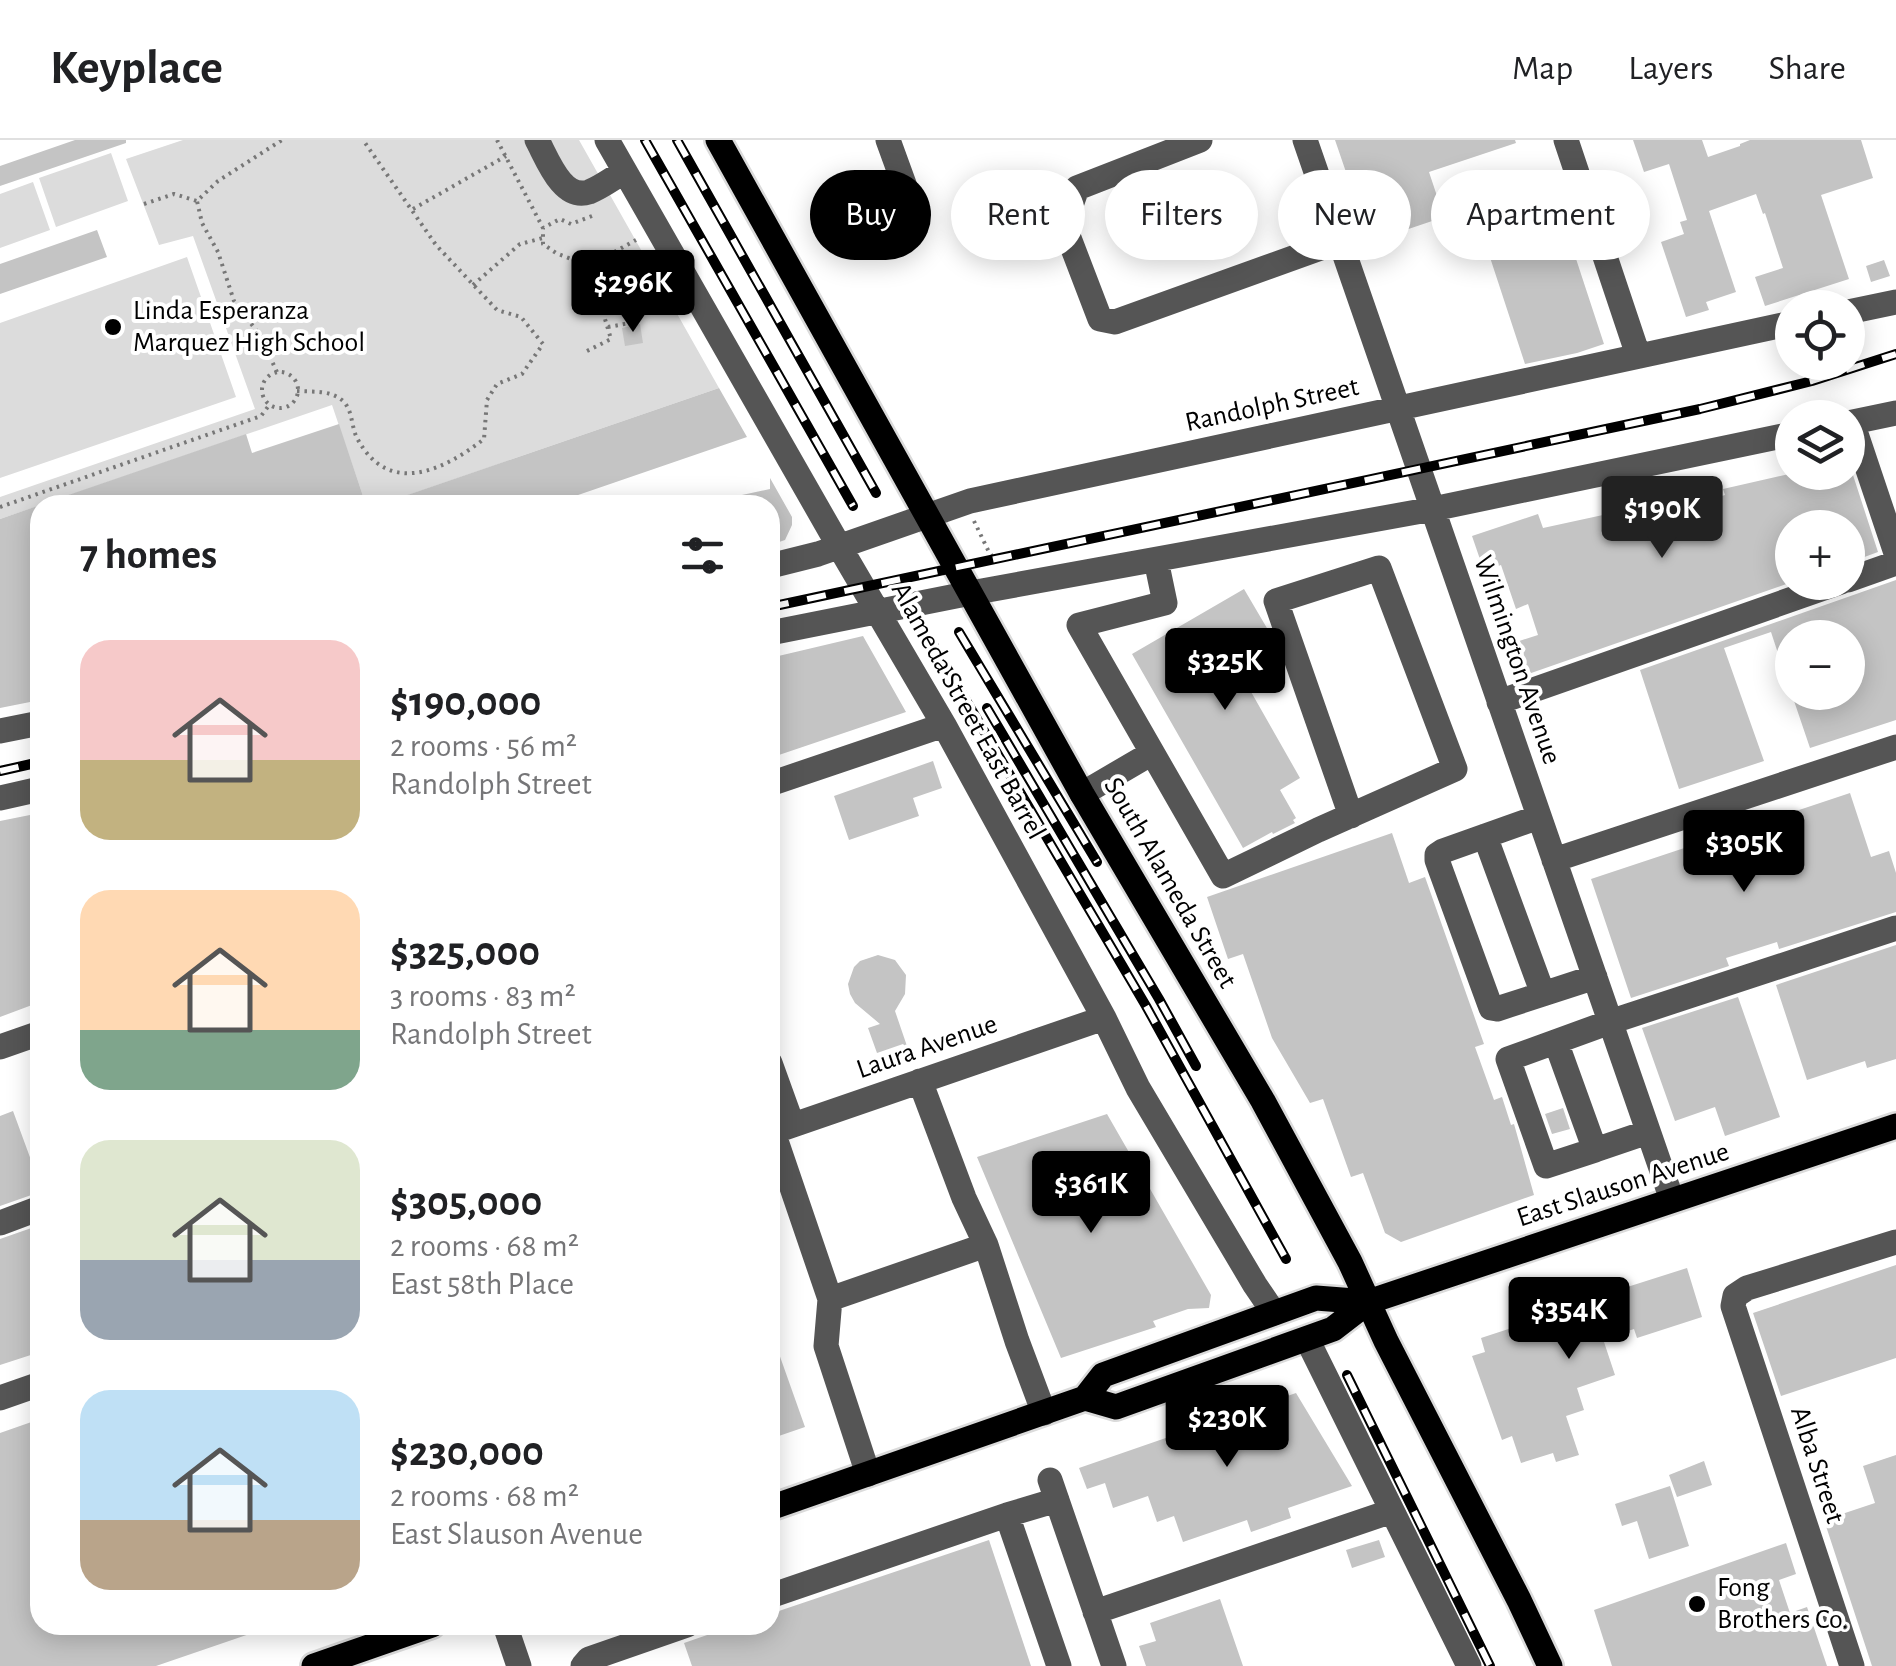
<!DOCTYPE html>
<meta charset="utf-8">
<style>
:root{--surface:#fff;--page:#f6f6f6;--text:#202124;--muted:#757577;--line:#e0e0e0;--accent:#000}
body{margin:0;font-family:"Alegreya Sans",sans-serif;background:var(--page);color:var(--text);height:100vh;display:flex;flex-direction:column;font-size:38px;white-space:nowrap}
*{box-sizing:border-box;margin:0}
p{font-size:32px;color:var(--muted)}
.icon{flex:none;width:55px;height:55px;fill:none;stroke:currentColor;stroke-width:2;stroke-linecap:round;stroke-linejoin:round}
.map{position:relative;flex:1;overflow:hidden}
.drawer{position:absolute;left:30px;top:355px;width:750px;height:1140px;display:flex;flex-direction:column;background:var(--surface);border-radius:30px;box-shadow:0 5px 25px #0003}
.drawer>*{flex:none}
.top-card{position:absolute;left:810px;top:30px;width:935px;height:90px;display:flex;gap:20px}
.tools{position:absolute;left:1775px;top:150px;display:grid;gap:20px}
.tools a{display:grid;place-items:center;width:90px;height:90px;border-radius:50%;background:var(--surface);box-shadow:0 5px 25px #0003;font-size:50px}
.price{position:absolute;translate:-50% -85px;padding:0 22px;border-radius:10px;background:var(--accent);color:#fff;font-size:32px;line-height:65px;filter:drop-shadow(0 2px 5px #0008)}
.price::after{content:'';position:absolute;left:50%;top:60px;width:30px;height:22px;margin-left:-15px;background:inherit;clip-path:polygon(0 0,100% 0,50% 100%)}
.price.on{background:#222;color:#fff}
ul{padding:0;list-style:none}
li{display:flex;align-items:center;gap:30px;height:250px;padding:0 50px}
li span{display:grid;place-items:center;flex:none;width:280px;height:200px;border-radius:30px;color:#555}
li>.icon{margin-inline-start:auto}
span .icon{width:120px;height:120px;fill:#fffc;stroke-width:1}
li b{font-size:42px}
h2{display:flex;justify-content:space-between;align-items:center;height:120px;padding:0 50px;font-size:42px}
.chip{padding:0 35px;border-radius:45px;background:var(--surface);box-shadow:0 5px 25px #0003;font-size:35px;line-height:90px}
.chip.on{background:var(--accent);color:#fff}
header{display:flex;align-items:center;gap:60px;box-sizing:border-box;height:140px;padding:0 50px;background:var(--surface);border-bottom:2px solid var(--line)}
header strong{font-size:48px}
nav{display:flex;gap:55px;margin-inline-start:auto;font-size:35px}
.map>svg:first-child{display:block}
.green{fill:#dcdcdc}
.building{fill:#c4c4c4}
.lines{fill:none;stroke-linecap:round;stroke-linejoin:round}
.major-casing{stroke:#dbdbdb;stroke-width:30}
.path{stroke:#777;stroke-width:4;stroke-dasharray:2.5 5;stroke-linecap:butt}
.minor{stroke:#555;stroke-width:25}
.major{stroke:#000;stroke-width:25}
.rail-casing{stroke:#000;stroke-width:10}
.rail{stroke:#fff;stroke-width:6;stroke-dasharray:19;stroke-linecap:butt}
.poi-dot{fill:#000;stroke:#fff;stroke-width:4}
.labels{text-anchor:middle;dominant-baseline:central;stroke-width:8;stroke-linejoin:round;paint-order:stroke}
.poi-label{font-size:28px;fill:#000;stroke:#fff;text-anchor:start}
.street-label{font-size:28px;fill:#000;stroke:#fff}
</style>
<header>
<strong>Keyplace</strong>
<nav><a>Map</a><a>Layers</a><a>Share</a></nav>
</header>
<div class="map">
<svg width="1896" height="1526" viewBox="0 0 1896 1526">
<rect width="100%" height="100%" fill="#fff"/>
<path class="green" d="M183,0H579L719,248L379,365H366L332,265L0,379V357L255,269L193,96L159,105L126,19Z
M111,13L128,61L56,87L39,38Z
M33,42L50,90L0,108V54Z
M187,117L236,257L0,338V183Z"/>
<path class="building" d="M75,0H126V3L0,46V26Z
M1335,0H1515L1516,3L1429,32L1444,77L1370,102Z
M1633,0H1702L1708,17L1740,6V4L1750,0H1861L1873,38L1821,55L1849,139L1765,166L1755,137L1783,128L1765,73L1763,74L1756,54L1709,71L1736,152L1706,162L1709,170L1686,177L1661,102L1684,94L1680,82L1687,80L1669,24L1644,32Z
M1558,64L1604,204L1577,213L1525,224L1481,90Z
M97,90L107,117L0,154V124Z
M1884,120L1890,136L1871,142L1866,126Z
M640,184L643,203L625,206L622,188Z
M719,248L747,297L549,365H387V362Z
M339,284L366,365H49L48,362L246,294L252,313Z
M1798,332H1852L1878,412L1848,423V388H1792V442L1520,537L1510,504L1538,495L1528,464L1516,469L1501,425L1484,431L1472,396L1538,374L1543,388L1649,365L1651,373L1673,366L1675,371L1725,355L1723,349Z
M770,338L792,377V385L785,400L770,405V365H729L728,358L770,349Z
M40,365V560L0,568V379Z
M1896,440V580L1810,608L1791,552H1848V498H1792V546L1789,547L1771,492L1724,508L1764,621L1679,649L1640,530Z
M1244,449L1271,495V497L1261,503L1274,527L1246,543L1300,638L1280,650L1296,678L1293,680L1295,683L1273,694L1272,692L1243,708L1132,514Z
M863,496L906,572L770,618V518Z
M933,621L942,648L913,658L919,676L849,700L834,656Z
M1850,653L1871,717L1889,711L1896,733V772L1779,809L1777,802L1726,818L1729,826L1631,858L1591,739Z
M40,673V862L0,877V681Z
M1392,693L1409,743L1425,737L1484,904L1475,907L1494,960L1502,957L1511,985L1514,984L1534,1055L1401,1102L1385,1093L1363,1033L1351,1037L1323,959L1310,963L1272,898L1243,814L1228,819L1207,757Z
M1896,805V919L1867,928L1865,921L1807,940L1776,845Z
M878,815L895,820L906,835L905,854L895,871L908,909L903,904L877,913L868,888L880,884L855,863L850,854L848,844L854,827L860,821Z
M1738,857L1780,977L1725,996L1715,967L1675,981L1642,888Z
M1563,968L1570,989L1552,994L1545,974Z
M13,971L35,1031L40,1052L0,1066V976Z
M1107,974L1211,1155L1209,1168L1188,1169L1153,1181L1156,1187L1061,1218L977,1017Z
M40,1085V1212L0,1225V1099Z
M1896,1125V1218L1781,1256L1753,1173Z
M1687,1128L1702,1177L1637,1198L1634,1189L1603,1199L1615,1235L1577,1248L1584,1270L1566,1276L1579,1315L1556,1322L1553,1313L1521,1323L1512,1296L1502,1300L1472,1216L1485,1212L1481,1198L1591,1162L1597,1179L1627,1169L1621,1149Z
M772,1194L805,1287L770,1299V1195Z
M1296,1253L1352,1346L1288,1368L1291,1378L1251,1392L1247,1380L1183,1402L1174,1376L1157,1382L1148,1356L1113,1368L1105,1343L1087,1349L1079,1328Z
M40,1279V1485H267V1488L156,1526H0V1293Z
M1896,1315V1526H1872L1824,1380L1875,1363L1863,1326Z
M1704,1321L1712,1345L1677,1357L1669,1335Z
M1670,1346L1689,1406L1649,1419L1637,1381L1622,1386L1615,1364Z
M989,1400L1031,1526H692L684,1503L736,1485H770V1474Z
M1379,1400L1385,1417L1352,1428L1346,1410Z
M1786,1403L1796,1434L1779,1440L1790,1473L1807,1467L1827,1526H1612L1594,1470Z
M1220,1459L1243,1526H1146L1139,1506L1156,1501L1150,1483Z"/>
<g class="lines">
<defs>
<path id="major" d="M718,0L1082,654L1263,961L1350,1122L1386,1201L1519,1460L1550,1526
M1085,1258L1116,1267L1333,1189L1368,1162L1896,986
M770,1368L1085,1258L1103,1235L1316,1158L1368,1162
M314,1526L432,1485"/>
</defs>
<use href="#major" class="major-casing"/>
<path class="path" d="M497,0L543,88
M144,64L174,54L197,61
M413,69L506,16
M592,76L571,84L560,79L543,88V104L556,113L589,126L636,100
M473,145L520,104L543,98
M608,187L630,183L631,186
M587,211L611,199L589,126
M277,232L259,194L234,161L218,112L202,83L197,61L218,41L282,0
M262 250a18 18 0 1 1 36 0a18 18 0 1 1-36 0Z
M297,251C313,252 331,250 343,261C353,271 351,286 357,298C388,357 443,331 484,299L487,260L497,244L522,234L543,204L521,177L497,170L436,105L363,0
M0,367L261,276L270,264
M974,381L989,412L999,425"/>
<path class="minor" d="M537,0C547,18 562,61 589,52C602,47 613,38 624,32
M607,0L839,406L944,585L1104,878L1138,948L1255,1145L1274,1173
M888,0L912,66
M1200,0L1077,48L1064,85L1100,179L1115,182L1340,101
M1305,0L1672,1060
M1566,0L1638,215
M1848,172L1896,162
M1852,282L1896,413
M1848,283L1896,273
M1156,420L1165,463L1079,485L1223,736L1318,690L1455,629L1379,428L1276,461L1351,676
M770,426L818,414L970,361L1792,183
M1848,440L1896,423
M770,493L971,453L1433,369L1792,294
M1499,562L1841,442
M0,591L40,583
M770,644L944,585
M1082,654L1152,613
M0,658L40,649
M1539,677L1443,711L1437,715V720L1491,868L1497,869L1595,837
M1485,696L1543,854
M1554,720L1896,607
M1556,902L1595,1010L1648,992
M0,907L40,893
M770,923L792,984
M920,941L964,1058L986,1105L1017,1201L1044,1273
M773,992L830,1159
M770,993L1104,878
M1595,1010L1546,1026L1508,919L1610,882L1896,788
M0,1083L40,1068
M1307,1199L1469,1526
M0,1258L40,1244
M868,1334L826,1206L830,1159L986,1105
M1050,1340L1114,1526
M1007,1375L1057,1360
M770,1456L1007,1375L1059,1526
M1095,1472L1392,1371
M505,1485L519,1526
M583,1526L589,1519L687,1485
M1852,1526L1733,1166L1735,1156L1747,1148L1896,1102"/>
<use href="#major" class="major"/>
<defs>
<path id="rail" d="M645,0L853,366
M677,0L876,353
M770,467L1700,269L1812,241L1896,214
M959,492L1097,722
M934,506L1146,866L1286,1119
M987,568L1159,859L1196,926
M0,631L40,622
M1347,1235L1490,1526"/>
</defs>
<use href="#rail" class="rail-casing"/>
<use href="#rail" class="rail"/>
</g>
<g class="poi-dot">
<circle cx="113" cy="187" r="10"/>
<circle cx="1697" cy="1464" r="10"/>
</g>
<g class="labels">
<g class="poi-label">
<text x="133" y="171">Linda Esperanza<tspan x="133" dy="32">Marquez High School</tspan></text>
<text x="1717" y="1448">Fong<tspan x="1717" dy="32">Brothers Co.</tspan></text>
</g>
<g class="street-label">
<text transform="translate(1272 265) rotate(-12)">Randolph Street</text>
<text transform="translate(1517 520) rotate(71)">Wilmington Avenue</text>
<text transform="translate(968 571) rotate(61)">Alameda Street East Barrel</text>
<text transform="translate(1170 743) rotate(60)">South Alameda Street</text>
<text transform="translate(927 907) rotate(-19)">Laura Avenue</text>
<text transform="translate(1623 1045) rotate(-18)">East Slauson Avenue</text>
<text transform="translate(1817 1325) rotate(72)">Alba Street</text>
</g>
</g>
</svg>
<div class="tools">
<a><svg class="icon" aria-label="locate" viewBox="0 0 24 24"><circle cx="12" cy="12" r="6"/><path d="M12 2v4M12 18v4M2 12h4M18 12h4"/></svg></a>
<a><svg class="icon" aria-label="layers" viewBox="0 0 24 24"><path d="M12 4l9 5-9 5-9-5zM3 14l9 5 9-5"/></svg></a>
<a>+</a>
<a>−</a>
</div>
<b class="price" style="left:633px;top:195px">$296K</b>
<b class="price on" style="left:1662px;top:421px">$190K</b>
<b class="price" style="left:1225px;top:573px">$325K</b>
<b class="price" style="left:1744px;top:755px">$305K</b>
<b class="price" style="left:1091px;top:1096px">$361K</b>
<b class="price" style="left:1569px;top:1222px">$354K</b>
<b class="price" style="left:1227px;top:1330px">$230K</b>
<div class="top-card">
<a class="chip on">Buy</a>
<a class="chip">Rent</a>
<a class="chip">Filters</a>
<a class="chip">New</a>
<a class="chip">Apartment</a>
</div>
<section class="drawer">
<h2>7 homes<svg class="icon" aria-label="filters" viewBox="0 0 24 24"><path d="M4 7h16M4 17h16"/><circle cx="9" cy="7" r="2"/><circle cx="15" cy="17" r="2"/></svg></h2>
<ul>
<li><span style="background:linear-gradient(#f6c9c9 60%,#c2b280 0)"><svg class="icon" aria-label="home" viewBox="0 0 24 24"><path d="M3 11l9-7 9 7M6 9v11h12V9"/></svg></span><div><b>$190,000</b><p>2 rooms · 56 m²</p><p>Randolph Street</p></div></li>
<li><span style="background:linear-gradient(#ffd9b3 70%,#7fa58c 0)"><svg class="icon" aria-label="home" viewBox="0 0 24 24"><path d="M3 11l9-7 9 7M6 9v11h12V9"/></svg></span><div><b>$325,000</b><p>3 rooms · 83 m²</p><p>Randolph Street</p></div></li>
<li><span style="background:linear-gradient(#dfe7d0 60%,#9aa5b1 0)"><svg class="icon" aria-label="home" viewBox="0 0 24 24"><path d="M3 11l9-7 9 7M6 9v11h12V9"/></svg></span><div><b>$305,000</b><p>2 rooms · 68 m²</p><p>East 58th Place</p></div></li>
<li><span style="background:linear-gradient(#bfe0f5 65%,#b9a48a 0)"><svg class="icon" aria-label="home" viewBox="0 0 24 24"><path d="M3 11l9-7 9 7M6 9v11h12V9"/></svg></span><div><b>$230,000</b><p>2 rooms · 68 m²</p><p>East Slauson Avenue</p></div></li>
</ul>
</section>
</div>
